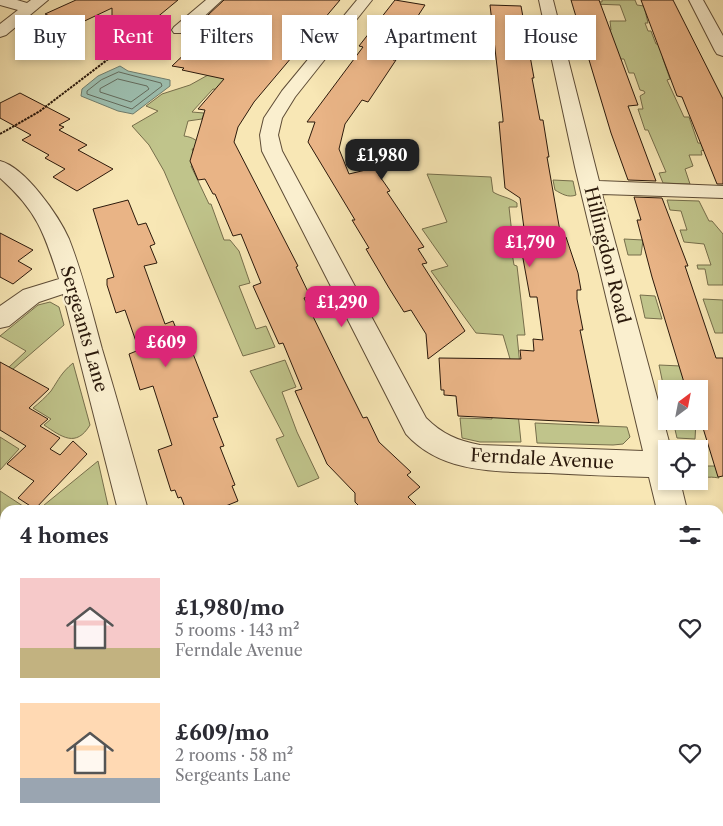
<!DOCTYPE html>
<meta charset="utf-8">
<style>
:root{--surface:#fff;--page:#f7f7f7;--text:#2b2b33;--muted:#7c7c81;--accent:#db2777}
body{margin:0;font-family:"Libre Caslon Text",serif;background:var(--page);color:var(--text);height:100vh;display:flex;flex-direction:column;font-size:19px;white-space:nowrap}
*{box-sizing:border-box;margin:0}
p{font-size:16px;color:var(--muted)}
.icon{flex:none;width:28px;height:28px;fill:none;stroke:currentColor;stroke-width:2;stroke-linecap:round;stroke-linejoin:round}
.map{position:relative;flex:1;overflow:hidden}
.sheet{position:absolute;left:0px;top:505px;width:724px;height:321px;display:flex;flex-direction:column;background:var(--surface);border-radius:15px 15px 0 0;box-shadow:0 2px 8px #0003}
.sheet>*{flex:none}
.hud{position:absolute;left:15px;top:15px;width:694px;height:45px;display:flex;gap:10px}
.needle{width:32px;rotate:32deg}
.buttons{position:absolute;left:658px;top:380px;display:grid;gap:10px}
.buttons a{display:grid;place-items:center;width:50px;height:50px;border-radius:0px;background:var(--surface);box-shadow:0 2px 8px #0003;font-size:25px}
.price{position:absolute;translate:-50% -42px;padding:0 11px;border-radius:10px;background:var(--accent);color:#fff;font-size:16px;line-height:32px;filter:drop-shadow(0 1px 2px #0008)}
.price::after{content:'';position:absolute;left:50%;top:30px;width:15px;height:11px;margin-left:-8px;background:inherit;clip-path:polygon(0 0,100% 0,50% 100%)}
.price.on{background:#222;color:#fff}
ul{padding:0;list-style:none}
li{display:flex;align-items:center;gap:15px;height:125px;padding:0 20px}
li span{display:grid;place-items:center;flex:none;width:140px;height:100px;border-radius:0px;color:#555}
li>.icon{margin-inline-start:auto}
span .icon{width:60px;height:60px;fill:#fffc;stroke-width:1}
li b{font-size:21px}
h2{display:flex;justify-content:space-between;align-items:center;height:60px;padding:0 20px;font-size:21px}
.pill{padding:0 18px;border-radius:0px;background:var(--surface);box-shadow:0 2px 8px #0003;font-size:18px;line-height:45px}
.pill.on{background:var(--accent);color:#fff}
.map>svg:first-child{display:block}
.green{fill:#c0c48b;stroke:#766e4b}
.water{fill:#9dbfb0;stroke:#6f7d6e}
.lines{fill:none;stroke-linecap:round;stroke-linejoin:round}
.shore{stroke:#646c5e;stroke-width:1}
.building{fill:#e9b486;stroke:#2b190b}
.service-casing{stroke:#5e4c36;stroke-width:3}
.minor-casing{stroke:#5e4c36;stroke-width:2}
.path-far1{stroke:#2b190b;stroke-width:2;stroke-dasharray:2.5 1;stroke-linecap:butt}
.path{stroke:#2b190b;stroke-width:4;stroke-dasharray:5 3;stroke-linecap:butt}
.service{fill:#faefcf;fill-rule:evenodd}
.minor{fill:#faefcf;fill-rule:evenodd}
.labels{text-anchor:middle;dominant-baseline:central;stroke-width:4.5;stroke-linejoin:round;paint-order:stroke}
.street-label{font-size:18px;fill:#2b190b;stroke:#faefcf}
</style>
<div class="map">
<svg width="723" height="826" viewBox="0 0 723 826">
<rect width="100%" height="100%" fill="#f8e7b5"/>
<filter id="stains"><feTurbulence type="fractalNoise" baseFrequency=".004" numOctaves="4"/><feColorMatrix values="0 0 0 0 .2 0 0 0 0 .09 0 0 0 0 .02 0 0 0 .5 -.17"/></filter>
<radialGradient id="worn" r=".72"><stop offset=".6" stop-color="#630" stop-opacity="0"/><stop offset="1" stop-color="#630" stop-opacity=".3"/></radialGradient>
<path class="green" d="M602,0H635L637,5L644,6L648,23H645L648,31H651L656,44H661L663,59L670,79L667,80L684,117H689L698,143L721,144L701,151L702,155H689L693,166L685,169L690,184L663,183L659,173L666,172L648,130H645L638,109H643L640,96L645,93L644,91L640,90L634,73H629L624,59H620L604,30H611L610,21H626L620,5L593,4L592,1L602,2Z
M254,33L220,90L213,89L192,112L204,113L202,119L188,121L184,136C193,137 198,141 204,148L192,149L198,163L191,166L209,204H211L224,240H230L239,251L250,283L239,286L256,329L266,326L275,347L243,356L164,171L149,145L132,126L158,111L146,106L162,94L190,85L226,65Z
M427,174L491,177L493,192C501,197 509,197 517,203V207H509L512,234L509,235L514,265L517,266L525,335H517L521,376H515L503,335L476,333L431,271L448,266L422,229L447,222Z
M553,180L573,181L576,195C568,198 562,194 555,190Z
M667,200L699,201L709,221H712L723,234V285H708L705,269H698L697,265H711L704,244L684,242L680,230H687L681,211L670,210Z
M624,239L643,240L641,255H628Z
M640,295L655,296L662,319L645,318Z
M703,299L723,300V333H715Z
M50,302L59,307L64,325L12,370L8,368L26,351L0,336L38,305Z
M285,360L296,387L282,392L297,432L319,478L298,487L276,439L284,436L250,371Z
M73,363L90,425C76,448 62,437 44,425L51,419L33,408C39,403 46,397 51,391C59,379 61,373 73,363Z
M659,365L681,366L684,378L679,389H664Z
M491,403H517L521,442H480L462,438L460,418L492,419Z
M673,421H696L695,439L677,438Z
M535,423L627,427L630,437L623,444L613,445L537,443Z
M0,437L19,449L0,470Z
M98,461L109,510H38Z
M699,466H715L719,478C707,476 703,477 695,486H692L690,481H699Z
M0,491L29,510H5V558L0,562Z
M617,821H694V824L692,826H618Z"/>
<path class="water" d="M120,66L128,71L170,80V86L133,114L118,111L81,96L82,89L98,76Z"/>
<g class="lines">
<path class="shore" d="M119,72L161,83L162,86L132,109L87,94V91L101,80Z
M118,79L147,86L149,89L131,102L100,92V89Z"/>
</g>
<path class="building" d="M76,0H178L138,33L137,52L112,55V8L74,26L45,14Z
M224,0H340L254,102L238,127L234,142L298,266L296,267L310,296L304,298L342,376L363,418L367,417L379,442L411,472L407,475L420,487L408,497L421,510L361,508L355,502V493L327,464L295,391L302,389L283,343L279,344L253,286L261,283L241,234L233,236L215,194H213L205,179L198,180L190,161L205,110L198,109L224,79L182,70L184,68L172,66L194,45L186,46L220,17L208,15Z
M395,0L425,5L414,22L418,23L393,60H396L368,102L362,100L345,124L339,149L349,174L374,168L390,191L387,192L424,247L418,249L427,263L422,264L465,331L428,359L426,334L411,310L404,312L389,288L366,249L369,248L352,220H355L308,142L315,122H307L363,47L359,46Z
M571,0H599L638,105L628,106L656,181L628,180L611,133Z
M641,0H673L723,99V184H717L682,97L677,96Z
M490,5L521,6L534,78H532L540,120H543L549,157H547L561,237H566L578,273L581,290H577V299L583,330H580L599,423L458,416L456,396L444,395V390H441L439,358L521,359L520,350L534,351L533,339L543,340L537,297H530L522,253L525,254L522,236H525L520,198L505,188L499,122H503V119Z
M20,93L70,119L59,125L64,127L59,130L87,145L78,150L113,169L77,191L53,177L65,169L45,158L49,155L22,140L31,135L0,118V103Z
M634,197L662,198L688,266H685L716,358H723V476L718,477L699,415V389H686L652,277L637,220H641Z
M128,200L138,225L146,223L155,244L150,246L157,263L144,266L165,324L173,321L182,343L188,341L218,417L213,418L224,446L220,447L235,485L232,486L238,501L216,510H186L181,497L178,498L175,490L171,491L158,450L172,445L153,386L140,390L129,354L139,350L125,310L116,313L107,285V279L114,277L93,209Z
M0,233L33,250L18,261L32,269L13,284L0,277Z
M0,362L49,389L29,408L48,419L40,426L60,438L50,449L60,455L73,441L87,454L35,509L18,498L34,481L7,464L26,446L0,430Z"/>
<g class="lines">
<defs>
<path id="service" d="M723,718V738L719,739V719Z
M430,821H453L451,826H428Z"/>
<path id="minor" d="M0,0H17L27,3L31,0H48L6,35L0,37V24L18,10L0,5Z
M206,0H222L186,33H174L172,30L174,27Z
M357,0H372L295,97L282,118L278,135L282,151L426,418C442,434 458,441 480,445L643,451L575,167L539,0H553L599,181L723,186V198L602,194L671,449H666V481H680L687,510H657L649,477C616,476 583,475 549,473C499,471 443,475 406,434L262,151L260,135L264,118L282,91Z
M689,0H703L723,36V56L717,54L715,51Z
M0,161C25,167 59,216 69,239C83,275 92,312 102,349C118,402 133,456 148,510H118L63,294L39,302L9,326L0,328V306L23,290L59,279C44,232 37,211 0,178Z
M719,622L723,623V660L719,659Z
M5,750V792L0,794V752Z"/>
</defs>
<use href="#service" class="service-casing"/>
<use href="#minor" class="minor-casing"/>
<path class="path-far1" d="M0,134L40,111L111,57L152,52L165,40"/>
<path class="path" d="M253,826L271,821"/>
<use href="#service" class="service"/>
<use href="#minor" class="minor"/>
</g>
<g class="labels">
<g class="street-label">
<text transform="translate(607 255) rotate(76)">Hillingdon Road</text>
<text transform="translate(84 329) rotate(74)">Sergeants Lane</text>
<text transform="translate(542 459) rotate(3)">Ferndale Avenue</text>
</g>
</g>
<rect width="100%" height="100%" filter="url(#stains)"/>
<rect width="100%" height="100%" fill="url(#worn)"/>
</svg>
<div class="buttons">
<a><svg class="needle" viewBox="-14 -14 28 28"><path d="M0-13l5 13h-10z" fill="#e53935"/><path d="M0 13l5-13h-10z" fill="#7c7c81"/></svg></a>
<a><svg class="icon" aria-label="locate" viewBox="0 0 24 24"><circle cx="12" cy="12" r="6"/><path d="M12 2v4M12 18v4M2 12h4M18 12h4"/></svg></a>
</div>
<b class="price on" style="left:382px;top:181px">£1,980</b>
<b class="price" style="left:530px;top:268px">£1,790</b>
<b class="price" style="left:342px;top:328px">£1,290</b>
<b class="price" style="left:166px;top:368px">£609</b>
<div class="hud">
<a class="pill">Buy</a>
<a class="pill on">Rent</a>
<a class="pill">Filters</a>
<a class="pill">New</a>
<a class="pill">Apartment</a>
<a class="pill">House</a>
</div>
<section class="sheet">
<h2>4 homes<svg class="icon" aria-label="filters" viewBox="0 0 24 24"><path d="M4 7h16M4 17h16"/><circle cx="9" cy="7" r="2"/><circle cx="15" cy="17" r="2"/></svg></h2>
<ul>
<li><span style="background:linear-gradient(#f6c9c9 70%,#c2b280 0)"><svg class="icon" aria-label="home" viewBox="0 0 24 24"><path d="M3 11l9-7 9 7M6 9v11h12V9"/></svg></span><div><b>£1,980/mo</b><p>5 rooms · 143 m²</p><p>Ferndale Avenue</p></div><svg class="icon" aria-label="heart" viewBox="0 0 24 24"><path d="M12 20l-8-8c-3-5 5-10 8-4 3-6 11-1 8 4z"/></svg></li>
<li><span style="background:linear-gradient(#ffd9b3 75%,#9aa5b1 0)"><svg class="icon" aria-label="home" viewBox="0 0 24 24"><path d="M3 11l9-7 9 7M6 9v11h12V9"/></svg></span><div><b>£609/mo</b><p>2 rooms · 58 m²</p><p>Sergeants Lane</p></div><svg class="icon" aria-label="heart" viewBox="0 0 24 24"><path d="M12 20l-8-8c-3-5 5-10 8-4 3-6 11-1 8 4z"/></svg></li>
</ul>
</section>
</div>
